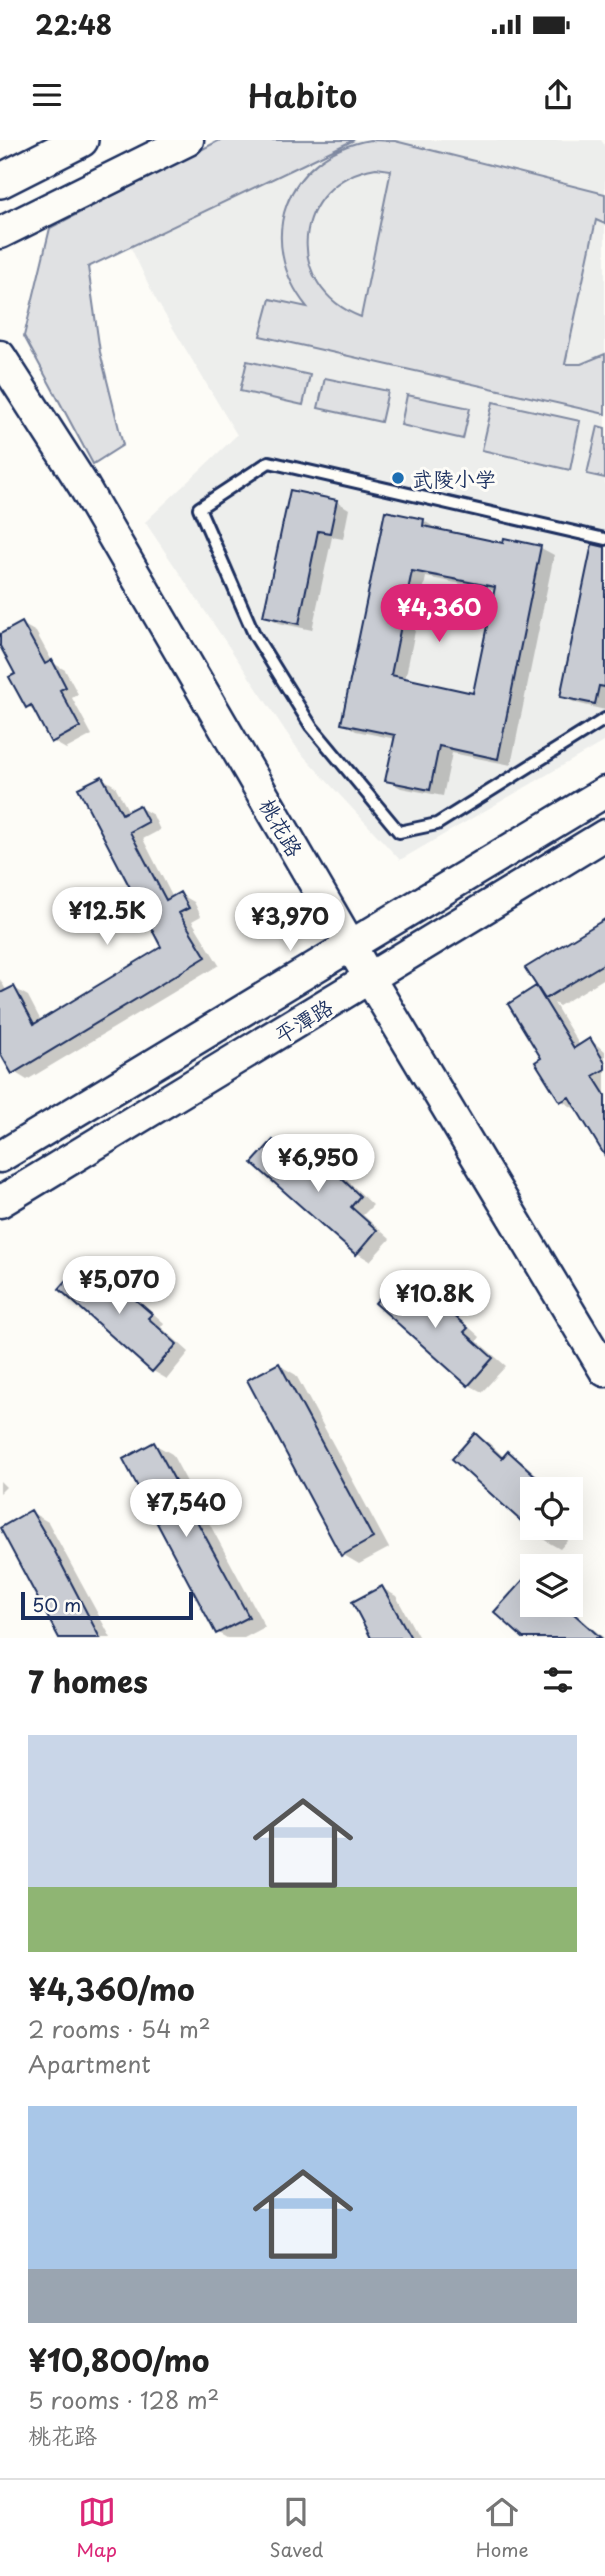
<!DOCTYPE html>
<meta charset="utf-8">
<style>
:root{--surface:#fff;--page:#f2f2f2;--text:#222;--muted:#767676;--line:#e0e0e0;--accent:#db2777}
body{margin:0;font-family:"Playpen Sans","LXGW WenKai TC",sans-serif;background:var(--page);color:var(--text);height:100vh;display:flex;flex-direction:column;font-size:26px;white-space:nowrap}
*{box-sizing:border-box;margin:0}
p{font-size:23px;color:var(--muted)}
.icon{flex:none;width:38px;height:38px;fill:none;stroke:currentColor;stroke-width:2;stroke-linecap:round;stroke-linejoin:round}
.map{position:relative;height:1498px;overflow:hidden}
.side{display:flex;flex-direction:column;background:var(--surface);flex:1}
.side>*{flex:none}
.buttons{position:absolute;left:520px;top:1337px;display:grid;gap:14px}
.buttons a{display:grid;place-items:center;width:63px;height:63px;border-radius:0px;background:var(--surface);box-shadow:0 7px 28px #0002;font-size:35px}
.scale{position:absolute;left:21px;bottom:18px;width:172px;box-sizing:border-box;padding-left:7px;border:4px solid #1b2f5e;border-top:0;font-size:19px;line-height:24px;white-space:nowrap;color:#1b2f5e;-webkit-text-stroke:5px #fdfcf7;paint-order:stroke}
.price{position:absolute;translate:-50% -60px;padding:0 16px;border-radius:24px;background:#fff;color:#222;font-size:23px;line-height:46px;filter:drop-shadow(0 2px 4px #0008)}
.price::after{content:'';position:absolute;left:50%;top:42px;width:21px;height:16px;margin-left:-10px;background:inherit;clip-path:polygon(0 0,100% 0,50% 100%)}
.price.selected{background:var(--accent);color:#fff}
ul{padding:0;list-style:none}
li{display:grid;align-content:center;gap:14px;height:371px;padding:0 28px}
li span{display:grid;place-items:center;height:217px;border-radius:0px;color:#555}
li>.icon{margin-inline-start:auto}
span .icon{width:126px;height:126px;fill:#fffc;stroke-width:1}
li b{font-size:30px}
h2{display:flex;justify-content:space-between;align-items:center;height:84px;padding:0 28px;font-size:30px}
.status{display:flex;justify-content:space-between;align-items:center;height:49px;padding:0 35px;background:var(--surface);direction:ltr}
.status svg{height:19px;fill:currentColor}
header{display:flex;justify-content:space-between;align-items:center;height:91px;padding:0 28px;background:var(--surface);font-size:32px;font-weight:600}
.tab-bar{display:flex;justify-content:space-around;align-items:center;height:98px;border-top:2px solid var(--line);background:var(--surface);font-size:19px;color:var(--muted)}
.tab-bar a{display:grid;justify-items:center;gap:4px}
.tab-bar .selected{color:var(--accent)}
.map>svg:first-child{display:block}
.built{fill:#edeeec}
.green{fill:#e0e1e3;stroke:#7e88a0;stroke-width:2;fill-rule:evenodd}
.shadow{fill:#0003;fill-rule:evenodd}
.building{fill:#c9ccd3;stroke:#1b2f5e;stroke-width:2;fill-rule:evenodd}
.lines{fill:none;stroke-linecap:round;stroke-linejoin:round}
.lane-casing{stroke:#1b2f5e;stroke-width:16}
.secondary-casing{stroke:#1b2f5e;stroke-width:35}
.primary-casing{stroke:#1b2f5e;stroke-width:38}
.lane{stroke:#fdfcf7;stroke-width:10}
.secondary{stroke:#fdfcf7;stroke-width:30}
.primary{stroke:#fdfcf7;stroke-width:33}
.poi-dot{fill:#1f6fb2;stroke:#fdfcf7;stroke-width:2.5}
.labels{text-anchor:middle;dominant-baseline:central;stroke-width:6;stroke-linejoin:round;paint-order:stroke}
.poi-label{font-size:21px;fill:#1b2f5e;stroke:#fdfcf7;text-anchor:start}
.street-label{font-size:21px;fill:#1b2f5e;stroke:#fdfcf7}
</style>
<div class="status"><b>22:48</b><svg viewBox="0 0 49 12"><path d="M0 12V9h3v3zM5 12V6h3v6zM10 12V3h3v9zM15 12V0h3v12zM26 1h20v11H26zM47 4h2v5h-2z"/></svg></div>
<header><svg class="icon" aria-label="menu" viewBox="0 0 24 24"><path d="M4 6h16M4 12h16M4 18h16"/></svg>Habito<svg class="icon" aria-label="share" viewBox="0 0 24 24"><path d="M12 15V3M7 8l5-5 5 5M5 13v7h14v-7"/></svg></header>
<div class="map">
<svg width="605" height="1498" viewBox="0 0 605 1498">
<rect width="100%" height="100%" fill="#fdfcf7"/>
<filter id="ink" filterUnits="userSpaceOnUse"><feTurbulence type="fractalNoise" baseFrequency=".0143" numOctaves="2"/><feDisplacementMap in="SourceGraphic" scale="14" xChannelSelector="R" yChannelSelector="G"/><feConvolveMatrix kernelMatrix="1 2 1 2 8 2 1 2 1" color-interpolation-filters="sRGB"/></filter>
<g filter="url(#ink)">
<path class="built" d="M354,0H601L605,6V601L400,720L299,611L145,382L237,295L155,158L131,108Z"/>
<path class="green" d="M220,0H354L88,127L100,212L123,305L93,324L24,196L50,88Z
M370,0L395,1L605,54V84L596,80L565,224H581L605,214V274L260,196L270,159L307,167C254,101 285,15 370,0ZM376,28L391,30L361,177C282,147 291,42 376,28Z
M247,221L310,235L303,265L240,251Z
M325,238L388,251L381,282L318,268Z
M407,255L470,268L463,299L401,285Z
M493,262L580,281L570,330L482,310Z
M598,286L605,288V338L587,334Z"/>
<path class="shadow" d="M336,361L349,369L343,399L332,397L312,490L279,483L265,475Z
M387,373L424,381L437,389V391L504,405L505,400L541,408L554,415L511,625L452,613L443,656L401,648L387,640L396,599L356,591L343,583ZM426,437L496,451L474,555L405,540Z
M605,421V570L576,563L562,556Z
M22,484L36,492L53,523L65,530L78,554L72,558L92,595L66,609L52,601L36,572L27,567L18,535L0,503V496Z
M102,638L115,646L129,672L139,667L153,675L160,690L143,699L173,758L180,754L194,762L201,776L192,781L219,825L27,940L14,932L0,910V839L7,852L14,848L28,856L41,881L163,808Z
M605,781V838L559,866L554,863L580,906L590,900L605,911V1009L577,967L575,969L562,961L543,919L536,848L542,851Z
M274,1002L287,1010L303,1024L313,1013L326,1020L373,1065L363,1075L390,1099L370,1121L357,1113Z
M82,1125L96,1132L111,1147L115,1143L128,1151L164,1183L161,1187L189,1212L167,1239L153,1231L61,1149Z
M398,1139L411,1146L427,1161L431,1157L444,1165L480,1197L477,1201L506,1226L482,1252L469,1245Z
M279,1225L296,1235L389,1408L359,1424L342,1414Z
M475,1295L489,1303L504,1317L508,1313L521,1321L553,1349H532V1388H570V1372L583,1383L560,1409L546,1401L454,1319Z
M154,1304L172,1314L265,1487L244,1498H227L218,1493Z
M0,1341L6,1347L0,1353Z
M31,1372L48,1382L111,1498H61Z
M532,1446V1465H565L604,1498H526Z
M382,1448L396,1456L419,1498H373Z"/>
<path class="building" d="M290,350L337,360L330,393L318,391L299,484L263,476Z
M385,371L424,379L423,386L503,403L504,398L541,406L498,619L439,606L430,650L385,641L395,595L341,584ZM412,431L495,447L473,553L391,535Z
M592,404L605,407V547L599,546L595,564L560,557Z
M22,482L45,524L52,520L66,547L60,550L80,587L51,603L31,565L26,568L9,537L15,534L0,506V494Z
M102,636L122,674L139,665L148,682L130,692L166,760L180,752L189,768L179,773L206,817L12,934L0,913V853L14,846L34,884L161,807L78,648Z
M605,779V823L545,859L525,828Z
M536,846L574,908L590,898L605,923V929L593,936L605,955V1016L569,957L560,962L535,922L541,918L508,864Z
M273,1000L300,1024L312,1010L360,1056L351,1067L377,1090L356,1115L252,1023Z
M82,1123L109,1147L114,1141L152,1174L148,1178L177,1204L152,1232L59,1149Z
M398,1136L425,1161L431,1155L468,1188L464,1192L493,1218L468,1246L375,1163Z
M279,1223L373,1398L341,1416L247,1240Z
M475,1293L502,1318L508,1311L550,1349H532V1391L452,1319Z
M154,1302L249,1477L216,1494L123,1319Z
M31,1370L52,1406L100,1498H59L0,1388Z
M532,1430V1465H564L601,1498H523L494,1472Z
M382,1446L411,1498H371L352,1462Z"/>
<g class="lines">
<defs>
<path id="lane" d="M605,399L269,322L199,368L254,494L311,586L399,692L437,684L605,579"/>
<path id="secondary" d="M0,93L188,0
M0,216L83,345L370,839L605,1231
M0,1017L605,652
M0,1062L605,695"/>
<path id="primary" d="M0,41L81,0"/>
</defs>
<use href="#lane" class="lane-casing"/>
<use href="#secondary" class="secondary-casing"/>
<use href="#primary" class="primary-casing"/>
<use href="#lane" class="lane"/>
<use href="#secondary" class="secondary"/>
<use href="#primary" class="primary"/>
</g>
</g>
<circle class="poi-dot" cx="398" cy="338" r="7"/>
<g class="labels">
<g class="poi-label">
<text x="412" y="338">武陵小学</text>
</g>
<g class="street-label">
<text transform="translate(282 687) rotate(60)">桃花路</text>
<text transform="translate(303 880) rotate(-31)">平潭路</text>
</g>
</g>
</svg>
<div class="buttons">
<a><svg class="icon" aria-label="locate" viewBox="0 0 24 24"><circle cx="12" cy="12" r="6"/><path d="M12 2v4M12 18v4M2 12h4M18 12h4"/></svg></a>
<a><svg class="icon" aria-label="layers" viewBox="0 0 24 24"><path d="M12 4l9 5-9 5-9-5zM3 14l9 5 9-5"/></svg></a>
</div>
<div class="scale">50 m</div>
<b class="price selected" style="left:439px;top:504px">¥4,360</b>
<b class="price" style="left:107px;top:807px">¥12.5K</b>
<b class="price" style="left:290px;top:813px">¥3,970</b>
<b class="price" style="left:318px;top:1054px">¥6,950</b>
<b class="price" style="left:119px;top:1176px">¥5,070</b>
<b class="price" style="left:435px;top:1190px">¥10.8K</b>
<b class="price" style="left:186px;top:1399px">¥7,540</b>
</div>
<section class="side">
<h2>7 homes<svg class="icon" aria-label="filters" viewBox="0 0 24 24"><path d="M4 7h16M4 17h16"/><circle cx="9" cy="7" r="2"/><circle cx="15" cy="17" r="2"/></svg></h2>
<ul>
<li><span style="background:linear-gradient(#c9d6e8 70%,#8fb573 0)"><svg class="icon" aria-label="home" viewBox="0 0 24 24"><path d="M3 11l9-7 9 7M6 9v11h12V9"/></svg></span><div><b>¥4,360/mo</b><p>2 rooms · 54 m²</p><p>Apartment</p></div></li>
<li><span style="background:linear-gradient(#a9c7e8 75%,#9aa5b1 0)"><svg class="icon" aria-label="home" viewBox="0 0 24 24"><path d="M3 11l9-7 9 7M6 9v11h12V9"/></svg></span><div><b>¥10,800/mo</b><p>5 rooms · 128 m²</p><p>桃花路</p></div></li>
</ul>
</section>
<nav class="tab-bar">
<a class="selected"><svg class="icon" aria-label="map" viewBox="0 0 24 24"><path d="M3 6l6-2 6 2 6-2v14l-6 2-6-2-6 2zM9 4v14M15 6v14"/></svg>Map</a>
<a><svg class="icon" aria-label="saved" viewBox="0 0 24 24"><path d="M7 4h10v16l-5-4-5 4z"/></svg>Saved</a>
<a><svg class="icon" aria-label="home" viewBox="0 0 24 24"><path d="M3 11l9-7 9 7M6 9v11h12V9"/></svg>Home</a>
</nav>
